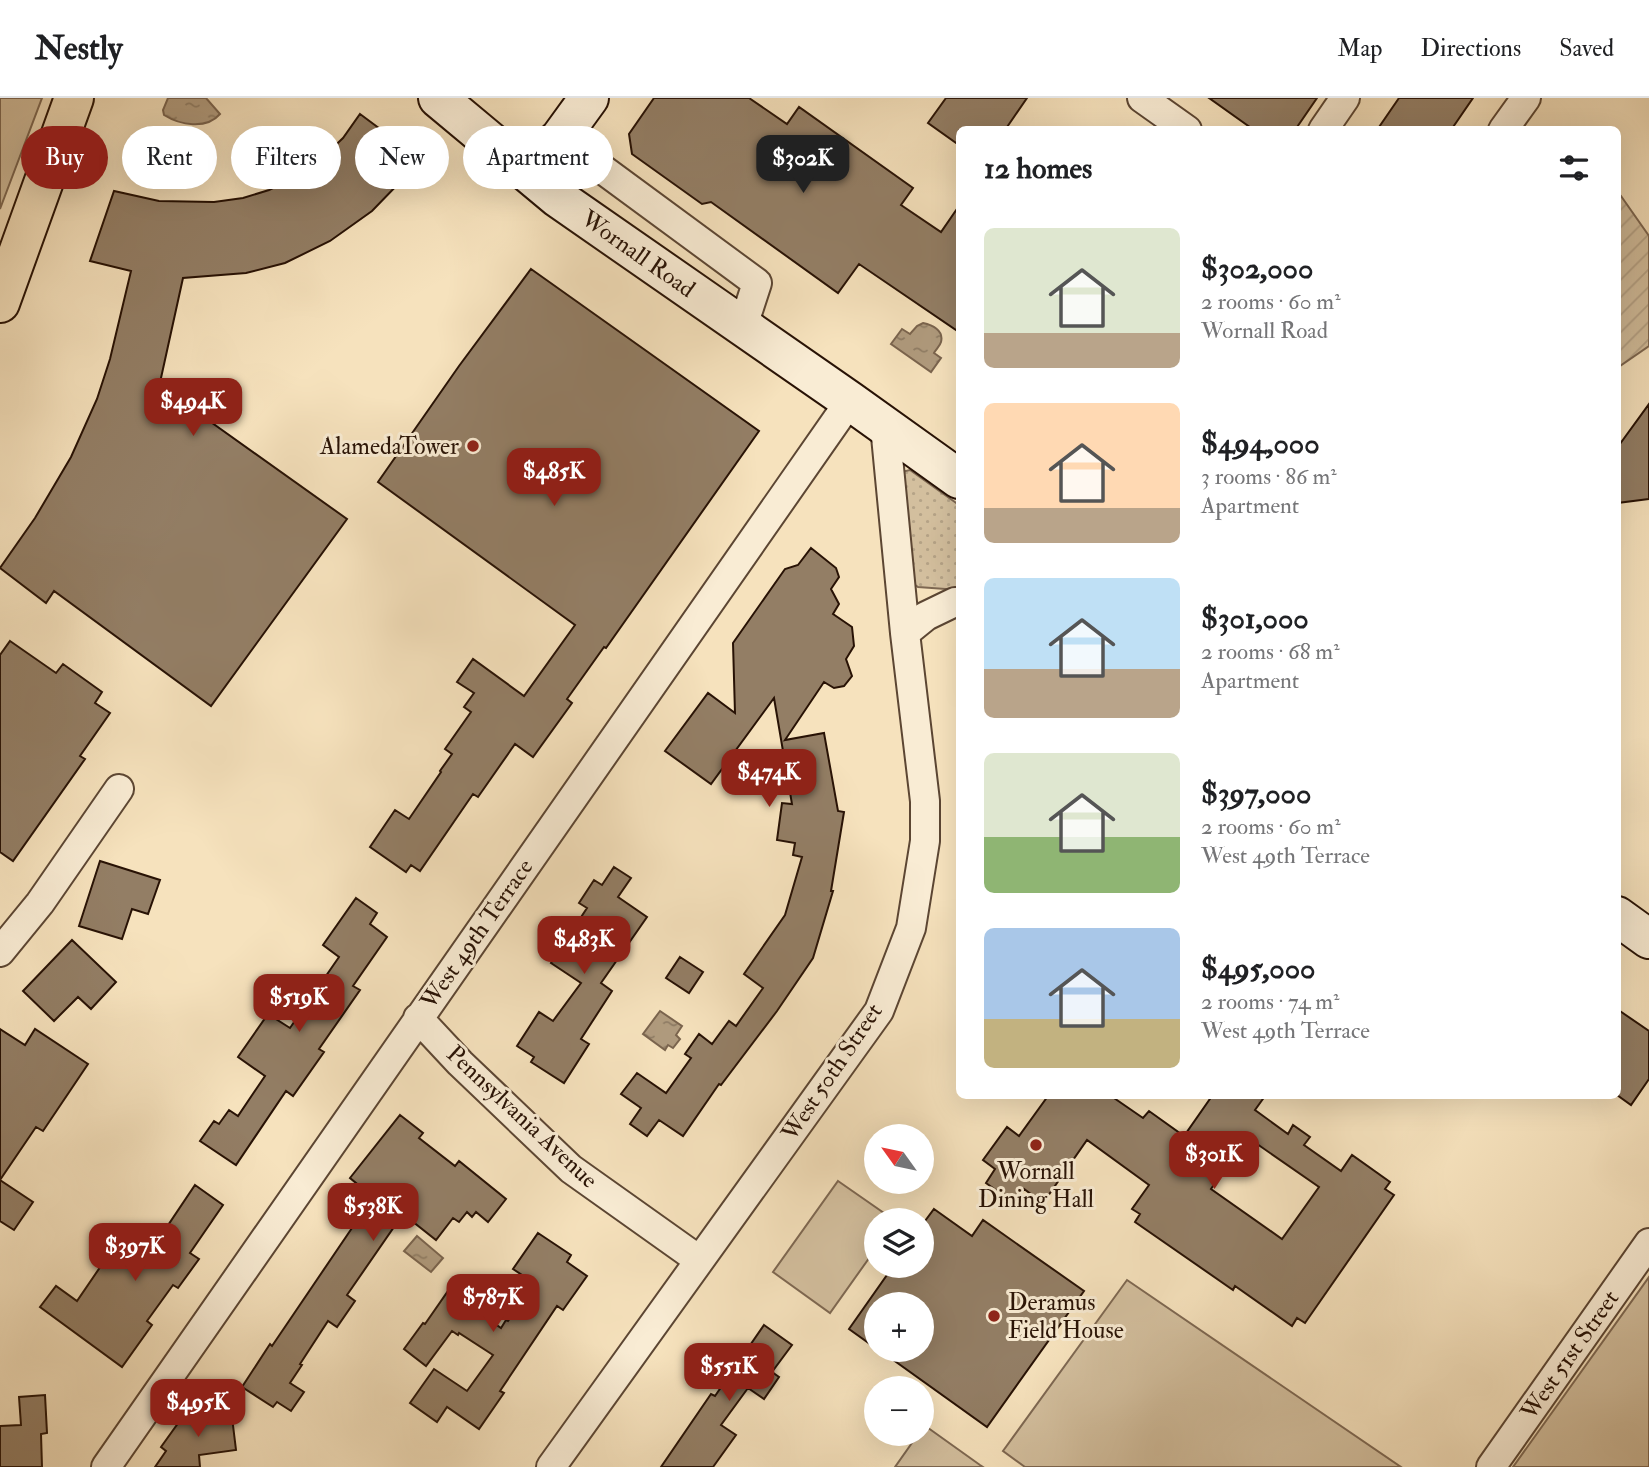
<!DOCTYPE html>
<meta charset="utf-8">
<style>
:root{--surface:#fff;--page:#f6f6f6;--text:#202124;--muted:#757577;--line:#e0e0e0;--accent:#8f2418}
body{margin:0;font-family:"IM FELL Double Pica",serif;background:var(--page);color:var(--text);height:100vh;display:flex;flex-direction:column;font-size:26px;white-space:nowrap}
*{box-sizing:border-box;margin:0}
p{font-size:23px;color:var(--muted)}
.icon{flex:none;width:38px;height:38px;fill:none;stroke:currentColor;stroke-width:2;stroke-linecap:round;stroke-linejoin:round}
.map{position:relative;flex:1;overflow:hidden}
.panel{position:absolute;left:956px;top:28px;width:665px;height:973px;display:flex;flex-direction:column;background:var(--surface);border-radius:10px;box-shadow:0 7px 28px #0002}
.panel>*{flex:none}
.top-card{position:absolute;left:21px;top:28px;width:665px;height:63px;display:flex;gap:14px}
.needle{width:46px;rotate:303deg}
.controls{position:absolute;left:864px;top:1026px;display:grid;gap:14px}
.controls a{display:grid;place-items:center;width:70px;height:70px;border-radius:50%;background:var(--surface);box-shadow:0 7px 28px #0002;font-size:35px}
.price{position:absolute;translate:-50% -60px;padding:0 16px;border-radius:14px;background:var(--accent);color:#fff;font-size:23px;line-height:46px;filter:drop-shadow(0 2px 4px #0008)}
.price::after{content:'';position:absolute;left:50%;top:42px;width:21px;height:16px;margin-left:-10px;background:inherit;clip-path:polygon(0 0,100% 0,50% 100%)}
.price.current{background:#222;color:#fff}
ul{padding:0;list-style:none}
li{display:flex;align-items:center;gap:21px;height:175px;padding:0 28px}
li span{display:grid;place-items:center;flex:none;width:196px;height:140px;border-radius:10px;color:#555}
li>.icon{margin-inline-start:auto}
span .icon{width:84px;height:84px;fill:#fffc;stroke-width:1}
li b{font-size:30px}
h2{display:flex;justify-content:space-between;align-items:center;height:84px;padding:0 28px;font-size:30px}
.pill{padding:0 24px;border-radius:32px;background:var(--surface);box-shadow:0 7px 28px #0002;font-size:24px;line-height:63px}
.pill.current{background:var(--accent);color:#fff}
header{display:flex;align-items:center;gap:42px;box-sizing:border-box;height:98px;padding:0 35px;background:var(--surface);border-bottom:2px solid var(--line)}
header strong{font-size:33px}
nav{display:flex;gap:38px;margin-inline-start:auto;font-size:24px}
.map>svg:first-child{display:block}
.grass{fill:url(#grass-dots);stroke:#7e6852;stroke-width:2}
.park{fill:#d3bf9e;stroke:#7e6852;stroke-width:2}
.garden{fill:url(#garden-furrows);stroke:#7e6852;stroke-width:2}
.water{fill:url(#water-ripples);stroke:#7a644e;stroke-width:2}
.building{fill:#937e65;stroke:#281205;stroke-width:2;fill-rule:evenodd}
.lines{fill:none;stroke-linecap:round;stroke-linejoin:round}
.street-casing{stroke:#5c4633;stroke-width:32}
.secondary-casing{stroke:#281205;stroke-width:42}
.highway-casing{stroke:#281205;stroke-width:42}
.street{stroke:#f9ecd4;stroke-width:28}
.secondary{stroke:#f9ecd4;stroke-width:38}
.highway{stroke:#f6e2bd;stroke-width:38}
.poi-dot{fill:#8f2418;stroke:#f9ecd4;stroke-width:2.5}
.labels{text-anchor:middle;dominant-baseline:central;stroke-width:6;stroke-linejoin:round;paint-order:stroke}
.street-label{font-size:24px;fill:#281205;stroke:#f9ecd4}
.poi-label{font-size:24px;fill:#281205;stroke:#f9ecd4;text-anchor:end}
</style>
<header>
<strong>Nestly</strong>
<nav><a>Map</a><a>Directions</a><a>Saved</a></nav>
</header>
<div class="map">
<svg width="1649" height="1369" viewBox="0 0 1649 1369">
<defs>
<pattern id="grass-dots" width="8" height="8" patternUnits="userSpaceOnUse" patternTransform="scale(1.75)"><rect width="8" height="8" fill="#d3bf9e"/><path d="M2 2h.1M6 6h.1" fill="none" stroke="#b5a387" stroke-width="1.8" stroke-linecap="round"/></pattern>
<pattern id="garden-furrows" width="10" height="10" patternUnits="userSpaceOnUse" patternTransform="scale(1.75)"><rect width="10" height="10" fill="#d3bf9e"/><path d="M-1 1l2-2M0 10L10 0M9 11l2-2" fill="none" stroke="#b5a387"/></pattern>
<pattern id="water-ripples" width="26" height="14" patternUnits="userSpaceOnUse" patternTransform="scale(1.75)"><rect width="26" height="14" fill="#b09b7e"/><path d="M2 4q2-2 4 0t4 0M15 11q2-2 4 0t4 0" fill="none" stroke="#8f7d65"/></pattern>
</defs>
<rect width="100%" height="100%" fill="#f6e2bd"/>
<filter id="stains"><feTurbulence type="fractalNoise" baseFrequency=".00286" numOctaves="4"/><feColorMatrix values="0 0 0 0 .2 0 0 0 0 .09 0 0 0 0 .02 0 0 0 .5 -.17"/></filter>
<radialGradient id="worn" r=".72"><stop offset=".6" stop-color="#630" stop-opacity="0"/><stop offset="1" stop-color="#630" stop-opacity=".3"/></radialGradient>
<path class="grass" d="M910,372L959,407V492L918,489L908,482L901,374Z"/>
<path class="park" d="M0,0H42L0,111Z
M838,1083L894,1122H877V1149L830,1215L773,1174Z
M1649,1179V1369H1513Z
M1127,1182L1401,1369H1025L1003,1353Z
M924,1327L980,1367L983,1369H895L919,1335H922V1330Z"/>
<path class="garden" d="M1621,98L1649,138V248L1617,270V100Z"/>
<path class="water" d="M168,0H206L220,16C206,32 180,27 164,17L163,12Z
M923,225C932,227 944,232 941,244C940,248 936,251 934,255L941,260L931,274L891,246L902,231L910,236L917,228Z
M660,913L682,928L676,937L680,941L673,950L668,947L665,952L643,936Z
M417,1138L443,1160L431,1174L404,1153Z"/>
<path class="building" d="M654,0H749L787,26L799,9L913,90L901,107L941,134L959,108V234L859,166L838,195L711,104L702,106L632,56L629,36Z
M946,0H1027L1005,32H959V47L928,25Z
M1209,0H1317L1295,32H1254Z
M1399,0H1473L1451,32H1377Z
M360,16L419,60L402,82L372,113L330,143L285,165L246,175L183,180L159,289L187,307L347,421L211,608L54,493L46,505L0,470L35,420L71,359L97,301L110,261L131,173L90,163L114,93L159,103L214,104L243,100L269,92L296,79L321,61L343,40Z
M531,171L759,333L606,550L604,549L567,601L572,605L533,659L515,646L478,699L473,696L420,773L411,767L406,774L370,749L395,712L409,721L441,674L440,673L452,656L445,651L471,614L464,609L474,595L457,584L473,561L524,598L575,527L378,384L459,268Z
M1649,306V401L1617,405V350Z
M811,450L836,470L839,479L831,491L839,506L833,516L852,529L854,548L846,561L852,578L844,588L834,590L824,584L785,642L824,635L838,713L844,714L831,793H833L813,860L777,913L721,987L719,986L683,1038L659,1022L647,1038L630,1026L641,1010L621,996L637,975L666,995L691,960L685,956L699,936L712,946L729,923L736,928L763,890L744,876L785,817L802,759L793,757L795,745L777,742L782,705L792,706L774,600L711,686L665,653L708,595L735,615L733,545L785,471L798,467Z
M10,543L56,575L63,566L102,594L95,605L110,615L80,658L85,661L13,763L0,754V557Z
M100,763L160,782L148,816L132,811L122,841L79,828Z
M614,769L631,780L618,799L647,819L601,885L612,893L581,941L589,946L564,985L531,964L534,959L517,948L539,914L553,923L581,885L551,865L587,810L579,805L594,782L602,787Z
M356,800L377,815L370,826L387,839L353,888L360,892L319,951L324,954L293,998L286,993L236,1067L200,1043L214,1023L219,1026L229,1012L238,1018L265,978L238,959L268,916L290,930L339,859L323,847Z
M72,842L116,884L91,911L78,899L54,923L23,893Z
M680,859L703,874L689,895L666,880Z
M1617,911L1649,933V981L1631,1007L1617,997Z
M0,931L25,947L35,931L88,966L43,1033L36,1029L0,1082Z
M1048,998H1111L1143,1020L1149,1013L1184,1038L1212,998H1265L1255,1012L1288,1036L1293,1027L1310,1039L1304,1047L1341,1073L1352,1057L1390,1084L1385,1091L1394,1097L1305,1225L1297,1220L1292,1228L1235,1188L1233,1192L1135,1124L1140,1116L1132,1111L1149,1087L1087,1042L1043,1105L1024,1091L1014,1105L986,1085L995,1071L983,1062L1007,1029L1019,1038ZM1247,1039L1319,1089L1282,1141L1211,1091Z
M400,1017L423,1035L419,1040L455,1068L459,1063L506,1101L488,1124L476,1114L472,1119L467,1114L459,1124L453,1120L436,1142L403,1116L347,1197L355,1203L337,1229L328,1223L300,1266L302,1267L290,1285L304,1294L291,1313L277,1304L273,1309L242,1289L270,1246L272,1248L373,1099L350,1080Z
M0,1082L33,1104L14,1132L0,1123Z
M195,1087L223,1107L190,1155L199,1161L178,1190L173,1187L147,1223L152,1227L122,1269L40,1209L56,1188L77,1203L105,1162L112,1167L133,1138L152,1151Z
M934,1111L972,1138L983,1122L1084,1193L987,1329L878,1251H922V1206H877V1251L849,1231L894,1167H922V1127Z
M538,1135L571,1157L567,1164L587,1178L563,1212L557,1208L500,1293L504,1295L479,1331L447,1309L437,1324L410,1305L434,1271L467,1293L493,1257L459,1235L458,1237L452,1233L426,1268L404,1251L423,1225L425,1226L448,1193L501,1230L506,1222L508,1223L534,1185L513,1171Z
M764,1227L792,1247L772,1274L779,1279L764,1301L748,1290L721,1327L736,1337L713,1369H661L711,1296L715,1298Z
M45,1297L47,1335L41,1336L42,1369H0V1328L21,1327L19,1299Z
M231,1311L236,1352L199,1357L200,1369H155L166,1353L161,1349L184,1317Z"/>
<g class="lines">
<defs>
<path id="street" d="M1142,0L1187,32
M1323,32L1345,0
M1503,32L1526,0
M560,40L757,185L743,228
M885,328L905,535
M0,854L40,805L119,691
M418,920L460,965L571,1071L699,1162
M106,1369L850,303
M551,1369L879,913L911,830L925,743V703L905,535L926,518L955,504H959
M1491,1369L1649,1145"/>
<path id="secondary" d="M438,0L558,100L850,303L959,381
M525,72L560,40L589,0
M1617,818L1649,841"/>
<path id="highway" d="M0,205L74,0"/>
</defs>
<use href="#street" class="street-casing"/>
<use href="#secondary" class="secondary-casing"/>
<use href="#highway" class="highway-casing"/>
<use href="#street" class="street"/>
<use href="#secondary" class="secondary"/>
<use href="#highway" class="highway"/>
</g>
<g class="poi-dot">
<circle cx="473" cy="348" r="7"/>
<circle cx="1036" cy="1047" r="7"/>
<circle cx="994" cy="1218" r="7"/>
</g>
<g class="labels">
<g class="street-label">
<text transform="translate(638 156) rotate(35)">Wornall Road</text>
<text transform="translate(477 836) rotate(-55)">West 49th Terrace</text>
<text transform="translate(832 974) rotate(-56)">West 50th Street</text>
<text transform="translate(522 1019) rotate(43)">Pennsylvania Avenue</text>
<text transform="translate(1570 1257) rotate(-55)">West 51st Street</text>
</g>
<g class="poi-label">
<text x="459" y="348">AlamedaTower</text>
<text x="1036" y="1073" text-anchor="middle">Wornall<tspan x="1036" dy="28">Dining Hall</tspan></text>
<text x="1008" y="1204" text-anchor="start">Deramus<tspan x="1008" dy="28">Field House</tspan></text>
</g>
</g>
<rect width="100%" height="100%" filter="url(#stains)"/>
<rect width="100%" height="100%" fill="url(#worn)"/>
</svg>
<div class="controls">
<a><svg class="needle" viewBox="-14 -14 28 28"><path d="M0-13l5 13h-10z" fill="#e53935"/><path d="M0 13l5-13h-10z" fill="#757577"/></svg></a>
<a><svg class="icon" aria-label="layers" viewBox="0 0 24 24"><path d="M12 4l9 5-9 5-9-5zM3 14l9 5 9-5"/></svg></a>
<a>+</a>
<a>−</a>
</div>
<b class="price current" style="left:803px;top:97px">$302K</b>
<b class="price" style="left:193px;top:340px">$494K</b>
<b class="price" style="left:554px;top:410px">$485K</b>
<b class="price" style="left:769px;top:711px">$474K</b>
<b class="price" style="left:584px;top:878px">$483K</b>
<b class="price" style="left:299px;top:936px">$519K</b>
<b class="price" style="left:1214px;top:1093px">$301K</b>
<b class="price" style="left:373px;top:1145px">$538K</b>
<b class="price" style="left:135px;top:1185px">$397K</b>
<b class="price" style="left:493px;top:1236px">$787K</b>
<b class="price" style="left:729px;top:1305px">$551K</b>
<b class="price" style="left:198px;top:1341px">$495K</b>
<div class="top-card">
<a class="pill current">Buy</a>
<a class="pill">Rent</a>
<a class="pill">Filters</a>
<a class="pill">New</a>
<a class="pill">Apartment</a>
</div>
<section class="panel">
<h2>12 homes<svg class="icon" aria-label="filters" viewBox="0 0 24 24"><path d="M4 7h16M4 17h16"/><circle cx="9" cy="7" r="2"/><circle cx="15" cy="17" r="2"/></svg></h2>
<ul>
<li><span style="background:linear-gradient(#dfe7d0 75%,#b9a48a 0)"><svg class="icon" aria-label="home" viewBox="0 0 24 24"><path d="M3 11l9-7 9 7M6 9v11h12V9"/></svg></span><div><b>$302,000</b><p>2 rooms · 60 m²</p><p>Wornall Road</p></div></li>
<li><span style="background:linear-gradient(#ffd9b3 75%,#b9a48a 0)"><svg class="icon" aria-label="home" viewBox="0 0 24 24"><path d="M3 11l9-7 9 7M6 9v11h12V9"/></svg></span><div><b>$494,000</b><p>3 rooms · 86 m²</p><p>Apartment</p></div></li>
<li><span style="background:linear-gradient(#bfe0f5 65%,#b9a48a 0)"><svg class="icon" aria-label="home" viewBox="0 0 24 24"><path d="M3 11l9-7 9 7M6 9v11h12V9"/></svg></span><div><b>$301,000</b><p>2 rooms · 68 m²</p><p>Apartment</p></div></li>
<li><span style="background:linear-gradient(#dfe7d0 60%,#8fb573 0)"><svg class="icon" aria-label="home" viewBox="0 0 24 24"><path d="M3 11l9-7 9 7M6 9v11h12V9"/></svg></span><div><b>$397,000</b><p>2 rooms · 60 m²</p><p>West 49th Terrace</p></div></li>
<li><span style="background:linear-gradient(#a9c7e8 65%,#c2b280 0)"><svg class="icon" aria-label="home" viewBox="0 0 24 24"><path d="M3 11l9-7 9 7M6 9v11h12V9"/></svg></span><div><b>$495,000</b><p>2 rooms · 74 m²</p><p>West 49th Terrace</p></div></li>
</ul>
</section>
</div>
